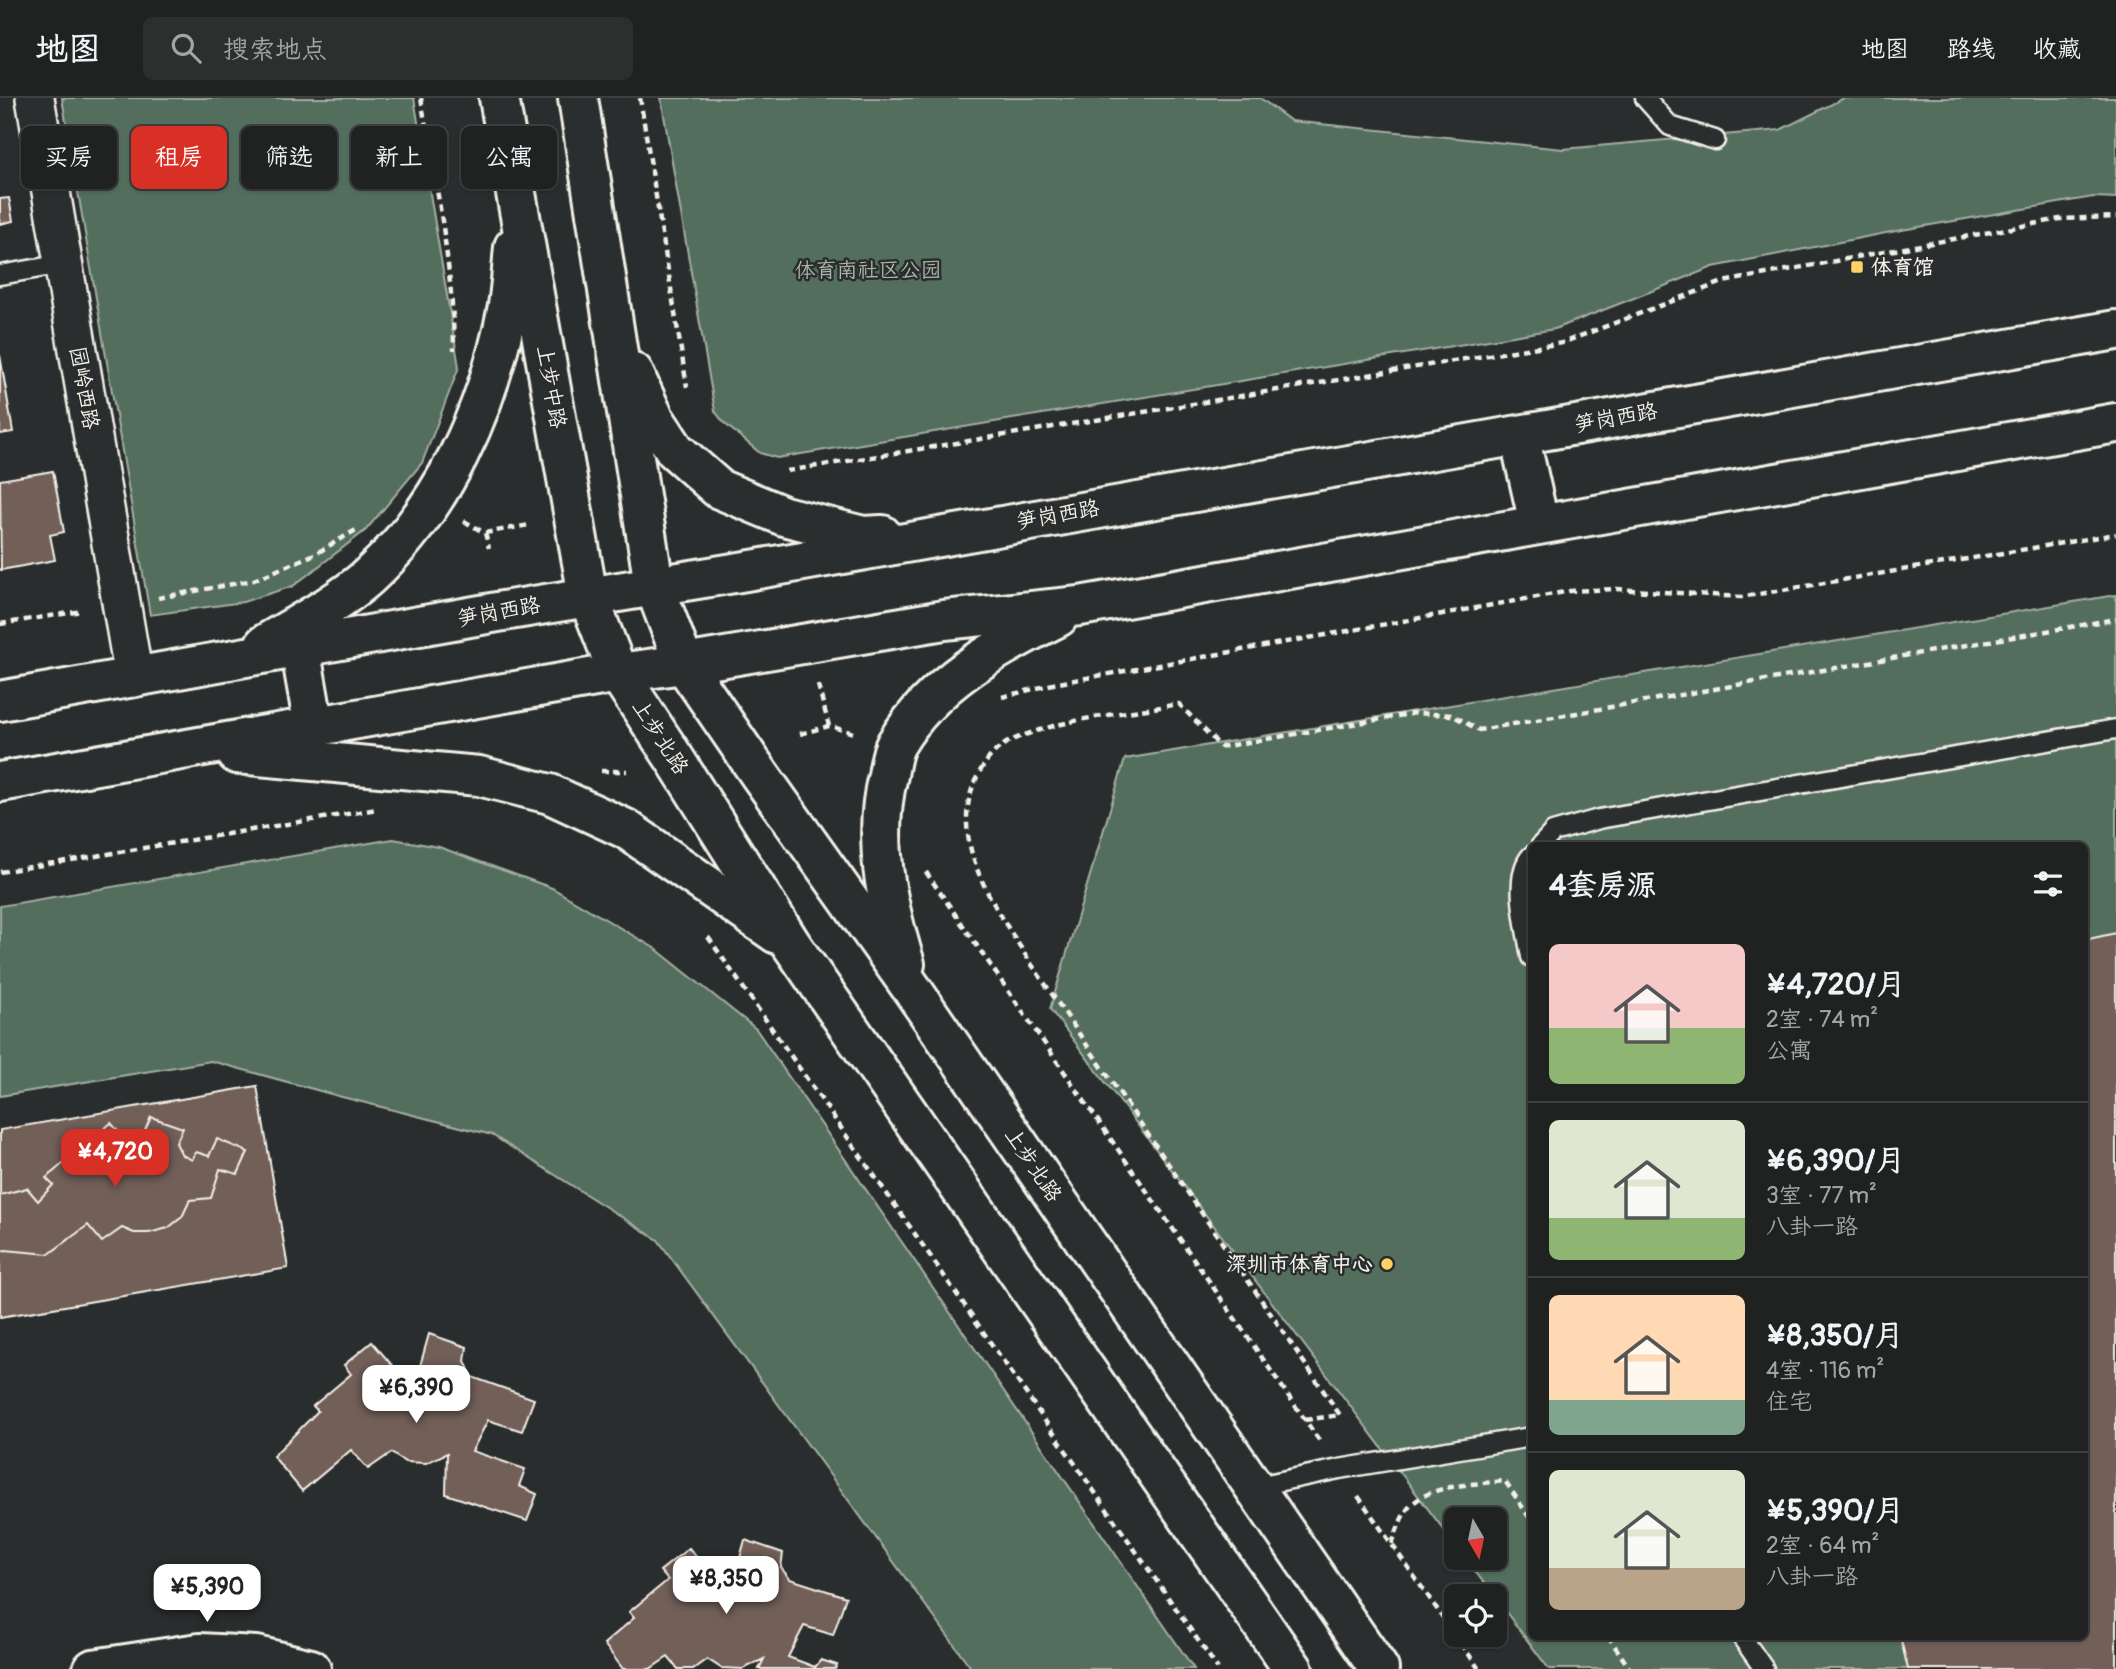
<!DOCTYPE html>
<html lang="zh">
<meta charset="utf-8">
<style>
:root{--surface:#202222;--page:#2d2f2f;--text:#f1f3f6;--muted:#a2a4a5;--line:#3d3f40;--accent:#d93025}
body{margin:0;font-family:Pangolin,"LXGW WenKai TC",sans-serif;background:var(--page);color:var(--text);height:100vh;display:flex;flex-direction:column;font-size:26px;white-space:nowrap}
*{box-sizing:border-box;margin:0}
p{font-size:23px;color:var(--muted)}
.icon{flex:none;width:38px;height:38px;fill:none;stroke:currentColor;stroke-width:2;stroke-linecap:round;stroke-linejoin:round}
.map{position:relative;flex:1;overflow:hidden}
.panel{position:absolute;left:1528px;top:744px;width:560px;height:798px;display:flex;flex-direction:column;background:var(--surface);border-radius:10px;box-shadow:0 2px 5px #0004,0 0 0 2px var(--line)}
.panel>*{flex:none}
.top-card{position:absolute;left:21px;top:28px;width:665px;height:63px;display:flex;gap:14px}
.needle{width:46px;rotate:171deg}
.buttons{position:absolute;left:1444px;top:1409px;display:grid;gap:14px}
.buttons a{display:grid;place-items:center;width:63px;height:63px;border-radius:10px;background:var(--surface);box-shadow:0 2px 5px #0004,0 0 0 2px var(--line);font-size:35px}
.price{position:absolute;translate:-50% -60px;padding:0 16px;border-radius:14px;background:#fff;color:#222;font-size:23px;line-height:46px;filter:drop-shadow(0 2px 4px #0008)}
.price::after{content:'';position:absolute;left:50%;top:42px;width:21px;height:16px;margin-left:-10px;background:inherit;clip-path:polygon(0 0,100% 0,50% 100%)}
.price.current{background:var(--accent);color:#fff}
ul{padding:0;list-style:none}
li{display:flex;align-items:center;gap:21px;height:175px;padding:0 21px}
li+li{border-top:2px solid var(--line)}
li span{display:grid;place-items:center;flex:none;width:196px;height:140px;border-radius:10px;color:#555}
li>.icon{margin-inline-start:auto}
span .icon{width:84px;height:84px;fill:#fffc;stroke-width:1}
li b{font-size:30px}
h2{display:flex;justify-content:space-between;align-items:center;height:84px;padding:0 21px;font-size:30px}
.pill{padding:0 24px;border-radius:10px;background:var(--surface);box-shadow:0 2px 5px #0004,0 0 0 2px var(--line);font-size:24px;line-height:63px}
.pill.current{background:var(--accent);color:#fff}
header{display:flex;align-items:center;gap:42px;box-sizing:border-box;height:98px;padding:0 35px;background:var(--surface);border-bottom:2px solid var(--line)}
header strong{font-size:33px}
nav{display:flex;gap:38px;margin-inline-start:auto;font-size:24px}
.search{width:490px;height:63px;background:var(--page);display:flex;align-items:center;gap:18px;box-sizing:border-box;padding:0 24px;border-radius:10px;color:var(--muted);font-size:26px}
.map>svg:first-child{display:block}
.green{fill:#536e5d;stroke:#a4b0a2;stroke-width:2;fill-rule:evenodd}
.building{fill:#715f59;stroke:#f4f1e8;stroke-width:2}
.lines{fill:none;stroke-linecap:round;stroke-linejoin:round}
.lane-casing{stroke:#f4f1e8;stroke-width:23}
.street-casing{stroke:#f4f1e8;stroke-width:42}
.secondary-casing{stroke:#f4f1e8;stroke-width:44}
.primary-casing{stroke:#f4f1e8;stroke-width:44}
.path{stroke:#f4f1e8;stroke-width:4.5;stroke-dasharray:7 5;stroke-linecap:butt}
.lane{stroke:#2a2d2e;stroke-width:18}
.street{stroke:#2a2d2e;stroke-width:37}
.secondary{stroke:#2a2d2e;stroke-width:38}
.primary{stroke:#2a2d2e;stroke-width:38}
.poi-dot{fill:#ffd166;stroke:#2a2d2e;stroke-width:2.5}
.labels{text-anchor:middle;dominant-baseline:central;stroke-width:5;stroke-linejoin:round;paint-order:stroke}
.poi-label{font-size:21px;font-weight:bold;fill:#f4f1e8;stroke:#2a2d2e;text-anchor:start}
.park-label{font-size:21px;fill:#acb6a9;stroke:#2a2d2e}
.street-label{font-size:21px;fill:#f4f1e8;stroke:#2a2d2e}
</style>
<header>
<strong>地图</strong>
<div class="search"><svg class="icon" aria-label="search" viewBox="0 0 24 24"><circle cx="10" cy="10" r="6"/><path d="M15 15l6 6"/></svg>搜索地点</div>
<nav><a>地图</a><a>路线</a><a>收藏</a></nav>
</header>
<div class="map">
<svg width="2116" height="1571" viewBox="0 0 2116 1571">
<rect width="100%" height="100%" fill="#2a2d2e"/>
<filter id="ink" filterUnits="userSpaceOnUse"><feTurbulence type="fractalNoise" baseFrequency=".0143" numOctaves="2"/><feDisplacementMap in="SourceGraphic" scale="14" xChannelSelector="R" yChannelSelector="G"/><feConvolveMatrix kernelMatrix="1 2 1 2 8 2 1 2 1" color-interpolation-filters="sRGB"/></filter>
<g filter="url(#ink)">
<path class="green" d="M62,0H414L459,269L422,365L366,432L293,488L243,504L150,517Z
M661,0H1260L1291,23L1563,51L1780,32L1844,0H2116V100L2093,99L1896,133L1713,169L1555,231L777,360L760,355L724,325L715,313Z
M2116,497V1571H1549L1465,1460H1494V1421H1456V1448L1050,911L1125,661ZM1531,747H2084V1538H1531Z
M393,741L439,749L552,790L656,851L756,931L1194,1571H972L658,1142L492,1037L342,999L211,963L0,998V808Z"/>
<path class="building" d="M9,100L13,123L0,126V101Z
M0,257L13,334L0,336Z
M53,373L64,434L50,437L55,462L1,472L0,382Z
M2116,835V1571H1908L1900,1538H2084V842Z
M257,988L288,1170L0,1219V1032Z
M151,1019L183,1030L176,1045L182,1057L192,1062L196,1054L209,1058L217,1041L248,1054L238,1076L220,1071L211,1100L190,1102L182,1119L168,1130L149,1135H134L122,1130L102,1144L88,1127L49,1156L5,1152L0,1154V1097L27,1090L38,1103L53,1087L46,1080L111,1025L127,1043L142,1039Z
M429,1236L467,1249L465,1263L472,1279L534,1301L522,1333L488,1322L472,1353L525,1371L519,1388L537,1396L527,1423L446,1396L447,1355L426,1365L405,1364L391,1355L368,1371L351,1352L302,1393L273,1358L318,1313L313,1308L351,1276L344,1267L372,1244L397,1273L420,1268Z
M745,1442L783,1455L781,1470L790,1481L846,1499L833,1537L804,1528L788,1559L815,1569L821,1562L837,1567L835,1571H759L764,1561L743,1571L721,1570L707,1561L693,1571H678L668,1559L650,1571H623L604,1546L634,1520L629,1514L668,1482L660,1473L689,1450L713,1480L736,1474Z"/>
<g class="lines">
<defs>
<path id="lane" d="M1645,0L1670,28L1715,42
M0,177L63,166
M1541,747L1553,734L1599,721L2116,631
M1531,758C1512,779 1527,833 1531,859
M1253,1389L1339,1371L1531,1339
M1741,1538L1764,1571"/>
<path id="street" d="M35,0L134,580"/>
<path id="secondary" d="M93,1571L199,1555L256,1558L311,1571"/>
<path id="primary" d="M499,0L588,498L618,575L676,663L791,846L1293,1571
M578,0L654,487L684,566L760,677L912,891L1379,1571
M633,274L654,320L675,352L719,391L784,418L863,438L882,437
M1519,337L1539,425
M265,546C297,527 340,504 368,479C444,409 487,313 507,213C511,192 512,170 514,149
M300,549L314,629
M0,603L503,513L746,473L2116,232
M237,656L479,678L550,696L626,731L777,836
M0,684L618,575L684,566L944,522L1080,508L2116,325
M905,866C886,803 872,741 888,677C890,667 891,655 896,646C933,584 996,550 1058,519"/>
</defs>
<use href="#lane" class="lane-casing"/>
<use href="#street" class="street-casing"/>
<use href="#secondary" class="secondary-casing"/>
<use href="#primary" class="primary-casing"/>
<path class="path" d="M421,0C435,83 453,167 454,252
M640,0L687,289
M787,373L1562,245L1723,184L2060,121L2116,119
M464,423L485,435L529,427
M485,435L489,450
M158,500L254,482L315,456L356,432
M0,526L82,513
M818,587L829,628
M1002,599L1053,586L1570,493L1617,491L1741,499L2116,436
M800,636L829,628L857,636
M601,673H627
M0,774L377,711
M926,774L1321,1345
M708,839L1218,1571
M1305,1322L1340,1317L1030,864C996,810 943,741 979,675C989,658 999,647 1017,640C1066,620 1126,615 1179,606L1221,649L1416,615L1452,617L1479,632L2116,521
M1358,1398L1479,1571
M1392,1446C1397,1433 1401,1417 1411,1407C1432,1386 1477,1386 1505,1383L1531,1422
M1608,1538L1630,1571"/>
<use href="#lane" class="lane"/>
<use href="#street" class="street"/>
<use href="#secondary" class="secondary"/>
<use href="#primary" class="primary"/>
</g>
</g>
<g class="poi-dot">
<rect x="1850" y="162" width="14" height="14" rx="3.5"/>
<circle cx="1387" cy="1166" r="7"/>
</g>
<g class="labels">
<g class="poi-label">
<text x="1871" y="169">体育馆</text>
<text x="1373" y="1166" text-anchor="end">深圳市体育中心</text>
</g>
<g class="park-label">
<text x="868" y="172">体育南社区公园</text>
</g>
<g class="street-label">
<text transform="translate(551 289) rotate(80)">上步中路</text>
<text transform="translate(84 290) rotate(80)">园岭西路</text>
<text transform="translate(1616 320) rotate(-10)">笋岗西路</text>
<text transform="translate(1058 417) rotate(-10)">笋岗西路</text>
<text transform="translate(499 514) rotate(-10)">笋岗西路</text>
<text transform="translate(660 639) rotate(57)">上步北路</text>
<text transform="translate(1033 1067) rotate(56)">上步北路</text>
</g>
</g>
</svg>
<div class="buttons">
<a><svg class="needle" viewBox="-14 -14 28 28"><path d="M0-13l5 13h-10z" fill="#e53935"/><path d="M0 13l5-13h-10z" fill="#a2a4a5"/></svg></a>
<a><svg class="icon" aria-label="locate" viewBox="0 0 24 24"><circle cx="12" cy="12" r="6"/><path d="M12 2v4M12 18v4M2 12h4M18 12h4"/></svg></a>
</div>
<b class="price current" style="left:115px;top:1091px">¥4,720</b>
<b class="price" style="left:416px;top:1327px">¥6,390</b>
<b class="price" style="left:726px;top:1518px">¥8,350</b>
<b class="price" style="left:207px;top:1526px">¥5,390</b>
<div class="top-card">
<a class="pill">买房</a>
<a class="pill current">租房</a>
<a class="pill">筛选</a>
<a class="pill">新上</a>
<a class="pill">公寓</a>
</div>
<section class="panel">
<h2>4套房源<svg class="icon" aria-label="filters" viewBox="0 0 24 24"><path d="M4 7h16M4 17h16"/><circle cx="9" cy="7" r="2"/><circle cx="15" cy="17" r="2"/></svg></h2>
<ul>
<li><span style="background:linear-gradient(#f6c9c9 60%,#8fb573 0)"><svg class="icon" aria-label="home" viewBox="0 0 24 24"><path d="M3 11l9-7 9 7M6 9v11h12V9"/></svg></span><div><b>¥4,720/月</b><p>2室 · 74 m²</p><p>公寓</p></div></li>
<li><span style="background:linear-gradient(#dfe7d0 70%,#8fb573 0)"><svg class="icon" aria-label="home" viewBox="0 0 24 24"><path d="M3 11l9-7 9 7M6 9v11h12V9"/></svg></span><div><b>¥6,390/月</b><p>3室 · 77 m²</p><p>八卦一路</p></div></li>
<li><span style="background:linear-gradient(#ffd9b3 75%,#7fa58c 0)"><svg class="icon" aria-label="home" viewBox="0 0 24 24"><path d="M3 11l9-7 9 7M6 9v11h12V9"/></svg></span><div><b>¥8,350/月</b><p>4室 · 116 m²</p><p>住宅</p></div></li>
<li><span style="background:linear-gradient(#dfe7d0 70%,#b9a48a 0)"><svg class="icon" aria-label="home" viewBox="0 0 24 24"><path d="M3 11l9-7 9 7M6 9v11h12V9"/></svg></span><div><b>¥5,390/月</b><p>2室 · 64 m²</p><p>八卦一路</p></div></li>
</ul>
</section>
</div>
